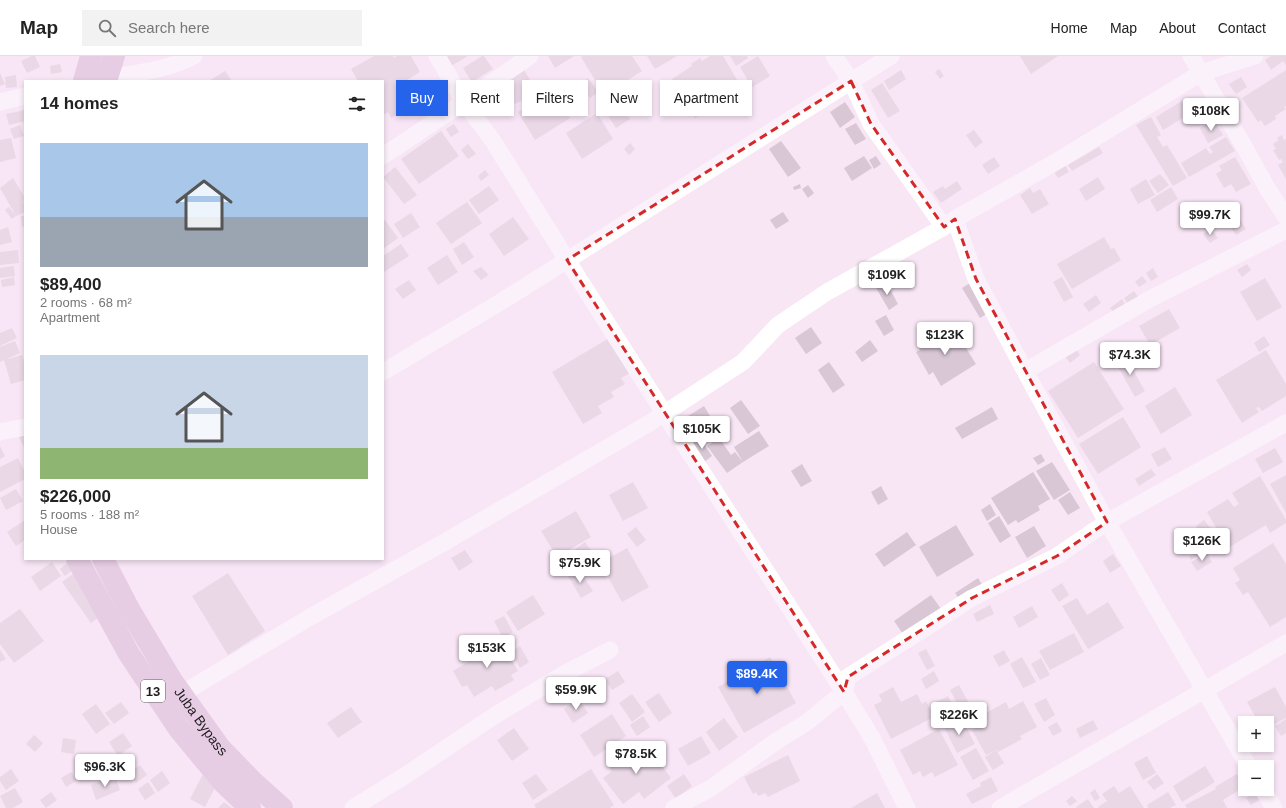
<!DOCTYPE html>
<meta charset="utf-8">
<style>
:root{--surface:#fff;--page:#f2f2f2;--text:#222;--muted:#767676;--line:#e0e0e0;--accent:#2563eb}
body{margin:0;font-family:Arial,sans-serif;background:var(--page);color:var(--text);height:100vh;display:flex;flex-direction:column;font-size:15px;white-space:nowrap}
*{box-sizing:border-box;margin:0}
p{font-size:13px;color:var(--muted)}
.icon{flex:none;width:22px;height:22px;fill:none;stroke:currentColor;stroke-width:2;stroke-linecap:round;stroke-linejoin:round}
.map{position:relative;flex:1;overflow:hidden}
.details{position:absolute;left:24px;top:24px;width:360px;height:480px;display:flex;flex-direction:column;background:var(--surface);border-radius:0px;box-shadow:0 2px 6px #0003}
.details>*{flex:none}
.top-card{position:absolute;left:396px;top:24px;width:380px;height:36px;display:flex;gap:8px}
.tools{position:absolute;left:1238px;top:660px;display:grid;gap:8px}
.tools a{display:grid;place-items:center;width:36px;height:36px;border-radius:0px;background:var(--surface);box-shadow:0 2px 6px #0003;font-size:20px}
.price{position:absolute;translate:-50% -34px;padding:0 9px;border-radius:4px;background:#fff;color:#222;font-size:13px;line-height:26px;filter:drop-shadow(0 1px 2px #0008)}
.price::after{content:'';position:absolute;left:50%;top:24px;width:12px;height:9px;margin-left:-6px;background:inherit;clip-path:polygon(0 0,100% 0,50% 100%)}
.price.active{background:var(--accent);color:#fff}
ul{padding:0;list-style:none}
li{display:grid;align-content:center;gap:8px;height:212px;padding:0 16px}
li span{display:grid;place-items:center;height:124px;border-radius:0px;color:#555}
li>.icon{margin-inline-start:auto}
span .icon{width:72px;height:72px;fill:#fffc;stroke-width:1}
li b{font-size:17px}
h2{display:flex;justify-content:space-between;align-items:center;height:48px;padding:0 16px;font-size:17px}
.chip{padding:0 14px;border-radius:0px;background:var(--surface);box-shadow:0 2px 6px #0003;font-size:14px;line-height:36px}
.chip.active{background:var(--accent);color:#fff}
header{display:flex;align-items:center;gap:24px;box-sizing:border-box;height:56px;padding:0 20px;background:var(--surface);border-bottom:1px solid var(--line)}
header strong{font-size:19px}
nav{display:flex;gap:22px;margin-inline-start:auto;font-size:14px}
.search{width:280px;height:36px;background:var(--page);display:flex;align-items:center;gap:10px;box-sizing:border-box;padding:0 14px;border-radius:0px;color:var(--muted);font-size:15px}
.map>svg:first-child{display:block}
.building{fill:#d9c7d6}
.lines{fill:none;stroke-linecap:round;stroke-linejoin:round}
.minor{stroke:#fff;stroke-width:17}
.primary{stroke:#d3b0ce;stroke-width:22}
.marked{fill:none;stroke:#d62828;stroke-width:3;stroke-dasharray:8 5;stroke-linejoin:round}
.labels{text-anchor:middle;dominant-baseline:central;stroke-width:3.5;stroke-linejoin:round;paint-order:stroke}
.shield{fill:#fff;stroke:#645f63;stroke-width:1}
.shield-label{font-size:13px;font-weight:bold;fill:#211b20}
.street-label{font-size:14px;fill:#211b20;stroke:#fff}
</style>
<header>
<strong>Map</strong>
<div class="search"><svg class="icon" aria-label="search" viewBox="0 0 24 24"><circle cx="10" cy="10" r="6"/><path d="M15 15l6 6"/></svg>Search here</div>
<nav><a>Home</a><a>Map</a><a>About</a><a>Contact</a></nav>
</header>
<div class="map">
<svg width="1286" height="752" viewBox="0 0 1286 752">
<rect width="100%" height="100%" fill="#f8e6f5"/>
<path class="building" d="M32,0H35L40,11L27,17L21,5Z
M374,0H393L394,2L397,0H411L420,16L407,24L420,45L391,62L388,56L383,59V25H358L351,13Z
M445,0H468L451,10Z
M482,0H484L493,13L472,26L463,12Z
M548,0H574L555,12Z
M583,0H632L642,15L604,39L581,1Z
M647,0H677L655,13Z
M710,0H723L743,34L695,62L672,23L692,10L691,8L700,2L702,5Z
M730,0H747L748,2L736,10Z
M758,0L770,20L752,31L740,11Z
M1020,0H1058L1031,18Z
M1271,0H1286V9L1283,5L1271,14L1265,4Z
M60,8L62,16L51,18L50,10Z
M523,12L530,24L522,29L529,41L515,48L501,25Z
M939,13L944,20L940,23L935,16Z
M901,14L906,23L889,34L884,25Z
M1286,14V50L1284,51L1286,53L1275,60L1276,63L1265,70L1261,64L1258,66L1242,42Z
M225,15L232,25H209Z
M0,17L5,28L0,30Z
M16,19L17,31L6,32L5,21Z
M1241,21L1247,31L1236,38L1229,28Z
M588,22L598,36L590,42L580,28Z
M882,27L900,55L888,62L871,34Z
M553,35L570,62L535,84L518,56Z
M616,42L630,63L616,72L602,50Z
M1185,43L1189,49L1192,48L1196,54L1163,74L1156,61Z
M845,46L855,61L840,72L830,56Z
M25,54V65L9,69L6,58Z
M597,57L613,83L582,103L566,77Z
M1151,61L1161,79L1157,81L1163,91L1167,89L1187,122L1173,130L1136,69Z
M1214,64L1223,79L1208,87L1200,72Z
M856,67L866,83L855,89L845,73Z
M454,68L459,76L451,81L446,73Z
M20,69L24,80L14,83L10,73Z
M974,74L983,86L975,92L966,79Z
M441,75L459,100L419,128L401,103Z
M1282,79L1284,84L1286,83V123L1278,109L1283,106L1281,103L1279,104L1273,94L1276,93L1273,88L1279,84L1277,82Z
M1226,81L1235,95L1189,121L1181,107L1206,92L1210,98L1213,96L1209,91Z
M11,82L16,102L0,106V84Z
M781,85L801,112L788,121L769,93Z
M630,87L635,93L629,99L624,93Z
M468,88L476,98L468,103L461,94Z
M1099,91L1103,97L1072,115L1068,109Z
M864,100L872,112L852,125L844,112Z
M876,100L881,108L874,113L869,104Z
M994,101L1000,110L988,118L982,109Z
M1235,101L1251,128L1236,136L1231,128L1224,132L1216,118L1222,114L1219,110Z
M1065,109L1069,116L1058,122L1054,116Z
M395,111L417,139L404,148L383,121Z
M485,114L489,119L481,125L478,120Z
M1160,118L1169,129L1158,137L1149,125Z
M1098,121L1105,133L1086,145L1079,133Z
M13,122L25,142V144L19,148L25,145V156L16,160L0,132Z
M1146,123L1155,139L1138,148L1130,133Z
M957,125L962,133L941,147L933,136L943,130L945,133Z
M800,128L801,132L794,134L793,131Z
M808,129L814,137L808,142L802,133Z
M489,130L499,144L479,158L469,144Z
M1171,131L1178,143L1157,156L1150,144Z
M1030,132L1033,137L1040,133L1049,148L1032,158L1020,139Z
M467,146L482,167L451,188L436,167Z
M9,151L16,160L12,163L5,154Z
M783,156L789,165L776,173L770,164Z
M411,157L420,171L403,182L394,168Z
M21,160H25V170L22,171Z
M513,161L529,183L504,200L489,178Z
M1238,161L1246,173L1236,179L1228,167Z
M385,164L398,182L383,193V166Z
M8,171L12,186L0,189V174Z
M1211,173L1218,182L1210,187L1203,178Z
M1104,181L1111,193L1114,192L1121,204L1072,233L1057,208Z
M464,186L474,201L462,209L453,193Z
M401,188L409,200L384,216L383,214V200Z
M18,194L19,207L0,209V196Z
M447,199L458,216L438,229L427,212Z
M1247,208L1251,214L1242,221L1237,214Z
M14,210L15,220L0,222V212Z
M481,211L489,219L481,224L473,215Z
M1153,212L1158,221L1151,225L1146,217Z
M1142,220L1147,226L1139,231L1135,226Z
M14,221L15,229L2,231L1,224Z
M1062,221L1073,241L1064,246L1053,226Z
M1265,222L1282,251L1257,265L1240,236Z
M409,224L416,234L403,243L395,233Z
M886,226L898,248L889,254L876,232Z
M970,227L988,257L980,262L962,232Z
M1134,235L1138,241L1128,248L1124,242Z
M1096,239L1101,247L1089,256L1083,248Z
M1122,243L1126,250L1115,258L1110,252Z
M1169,253L1180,272L1150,289L1139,270Z
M886,259L894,274L884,280L875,265Z
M811,271L822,287L806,298L795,282Z
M946,271L950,277L954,273L976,308L941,330L933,316L929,319L916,296L920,294L917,290Z
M12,272L17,282L0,290V277Z
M1264,280L1270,289L1259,296L1254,287Z
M611,281L632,316L621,322L625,328L611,336L614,341L598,350L602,357L583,368L552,316Z
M870,284L878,295L862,306L855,296Z
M15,285L20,297L0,306V291Z
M1074,291L1080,299L1070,307L1064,299Z
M1266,294L1286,328V340L1262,355L1259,351L1256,352L1259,356L1242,367L1216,324Z
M1124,298L1145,335L1135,341L1114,304Z
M22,299L25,310V324L11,328L4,304Z
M829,306L845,329L833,337L818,314Z
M1094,306L1124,353L1078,382L1048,335Z
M1175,331L1192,359L1161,378L1145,350Z
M741,344L760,370L748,378L730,352Z
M704,350L710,360L687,375L680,365Z
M992,351L998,363L962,383L955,372Z
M1123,361L1141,391L1098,418L1079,388Z
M759,375L769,390L743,406L734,391Z
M25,378V393L19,381Z
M700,382L712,400L703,407L691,388Z
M719,382L731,399L735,396L743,406L727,417L707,390Z
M0,390L5,400L0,403Z
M1165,391L1172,403L1158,411L1151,398Z
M1275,392L1283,406L1263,417L1255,403Z
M1041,398L1045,405L1038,409L1033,402Z
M18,402L25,416V423L0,436V411Z
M1052,406L1070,434L1054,444L1036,415Z
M802,408L812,425L801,431L791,415Z
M1151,413L1156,419L1139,430L1135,423Z
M1033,416L1050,443L1038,450L1040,454L1018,467L1016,464L1008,469L991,442Z
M1286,419V457L1270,428Z
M1260,420L1286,464V467L1270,477L1266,469L1228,492L1207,456L1228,443L1234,451L1239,448L1232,437Z
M633,426L648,452L623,465L609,439Z
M881,430L888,443L878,449L871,436Z
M16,433L23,445L6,454L0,442Z
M1070,436L1080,452L1068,459L1058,444Z
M990,448L996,459L987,465L981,454Z
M576,455L591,481L557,501L541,475Z
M999,460L1011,480L1000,487L988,467Z
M25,464V484L16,490L7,476Z
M1204,464L1212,474L1203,480L1196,470Z
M956,469L974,499L937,521L919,491Z
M1034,470L1046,490L1027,502L1015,481Z
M636,471L646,484L637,491L627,478Z
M907,476L916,489L884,511L875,498Z
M1214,479L1219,487L1191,504L1189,500L1197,496L1194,491Z
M585,486L593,497L569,515L561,504Z
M1273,487L1286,508V561L1270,571L1248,536L1243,539L1235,527L1240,524L1233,512Z
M627,492L649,531L622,546L600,507Z
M465,494L473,506L459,515L451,502Z
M1207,497L1212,506L1197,515L1191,506Z
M1113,498L1121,510L1110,517L1103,505Z
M73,503L78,510L65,520L60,513Z
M52,506L61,520L40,535L31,521Z
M85,509L114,550L91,567L62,526Z
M579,513L593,535L581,542L568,520Z
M228,517L265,575L228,599L192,540Z
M978,522L986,535L964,550L955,537Z
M1062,527L1069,539L1059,546L1051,534Z
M533,539L545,558L518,575L506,556Z
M931,539L944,557L907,584L894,565Z
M1077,542L1087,559L1108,546L1124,572L1088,593L1062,550Z
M990,549L994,558L977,566L973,558Z
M1032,550L1038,561L1019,572L1013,561Z
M20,553L44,585L14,607L0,588V567Z
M504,560L513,576L503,582L494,565Z
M1074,577L1084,596L1050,614L1039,595Z
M497,580L518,615L511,619L514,624L495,635L492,630L474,641L467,629L462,631L453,615L481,598L477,592Z
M520,590L529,606L520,612L511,596Z
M926,593L935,610L927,614L918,597Z
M0,594L6,603L0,606Z
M1004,594L1010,605L999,611L993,600Z
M770,601L796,647L744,677L718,631Z
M1022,601L1036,626L1023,632L1010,608Z
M1041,602L1050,619L1040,624L1031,608Z
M618,615L625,626L612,634L605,623Z
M934,615L939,625L926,633L921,623Z
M959,629L970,649L961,654L950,634Z
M893,631L901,646L917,638L922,648L926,645L934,661L891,683L874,649L882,645L879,639Z
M1275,631L1286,651V662L1267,672V667H1259L1247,646Z
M659,637L672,657L659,666L645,646Z
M632,638L645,656L632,666L619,647Z
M948,640L955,655L939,664L931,649Z
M1046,642L1055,659L1044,666L1034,648Z
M579,643L588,657L573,667L564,653Z
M1023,645L1037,671L1020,680L1022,683L998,696L997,694L998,693L986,699L972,674L988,665L984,658L1006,646L1009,653Z
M121,646L129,657L114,668L105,657Z
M96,648L110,668L96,678L82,658Z
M351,651L362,666L338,682L327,667Z
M612,658L626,680L594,701L580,679Z
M643,660L650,671L637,680L630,669Z
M724,662L738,681L719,695L706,676Z
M961,662L975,688L957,697L944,671Z
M1286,663V677L1281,680L1275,670Z
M1093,664L1098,673L1080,682L1076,673Z
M1057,666L1062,675L1053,680L1048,671Z
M514,672L529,693L512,705L497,684Z
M939,673L958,709L935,721L932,716L923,721L920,715L913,719L900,694Z
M123,677L132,690L118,700L109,686Z
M34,679L43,687L35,696L26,688Z
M701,680L711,697L688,710L678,693Z
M63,682L76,684L74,698L61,696Z
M646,689L671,722L644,743L639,736L623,748L603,722L612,715L607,708L623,697L628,703Z
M976,692L989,715L973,724L960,701Z
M996,694L1004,707L993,714L985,701Z
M84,699L94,705L87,716L77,709Z
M788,699L800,725L768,741L765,737L758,740L756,736L753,738L744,721Z
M1147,700L1156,717L1143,724L1134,707Z
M140,709L147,719L136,727L129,717Z
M1205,710L1215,726L1182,746L1173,730Z
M11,713L19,725L6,734L0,725V721Z
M591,713L614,749L610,752H536L534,749Z
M162,715L170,727L158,736L150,724Z
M71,716L77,724L66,731L61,722Z
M203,718L218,726L205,751L190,743Z
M536,718L548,734L533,744L522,727Z
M684,718L692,730L676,743L667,730Z
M1157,718L1164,727L1154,734L1147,726Z
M1237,718L1244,731L1223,744L1227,752H1187L1185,749L1216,733L1215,731Z
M115,720L120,734L96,744L91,729Z
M991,721L998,735L972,748L966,738L981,730L980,727Z
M148,726L155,737L145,744L138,733Z
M1114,730L1119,737L1130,730L1144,752H1099L1098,751L1107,745L1102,738Z
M15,732L23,746L13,752H6L0,740Z
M1095,733L1100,742L1095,745L1090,737Z
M1244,733H1253L1254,734L1245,740L1242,735Z
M51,736L57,744L46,752L40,744Z
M1168,736L1176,749L1170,752H1148L1147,749Z
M1254,736L1259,744L1251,749L1246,742Z
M877,737L885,752H851Z
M1072,740L1077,745L1070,750L1066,745Z
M1088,743L1094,752H1077L1076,751Z
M224,746L232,752H218Z"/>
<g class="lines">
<path class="minor" d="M437,0L464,46L493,85L567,204L664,357L844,636L806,667L778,684L711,732L674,752
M834,0L851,25L871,68L944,171
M1191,0L1245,92L1267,132L1286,161
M98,24C131,17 163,16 194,0
M0,46L25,40
M383,100L464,46L530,0
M955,163L976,223L1025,315L1107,466L1286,367
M1025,315L1150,243L1286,174
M383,316L499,247L891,0
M0,376L25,371
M188,634L312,560L443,487L648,368L743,306L778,269L827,236L944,171L955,163L1054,107L1201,17L1255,0
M1263,733L1274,752
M353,752L406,719L494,660L564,618L610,594
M907,752L872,682L844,636L848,621L972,542L1057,500L1107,466L1249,711
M1000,752L1286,587"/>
<g class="primary">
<path d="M84,25L91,0"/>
<path d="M106,25L114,0"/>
<path d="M77,503L129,598L179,673L223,726L250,752"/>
<path id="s1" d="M103,503L130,555L172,625L220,692L253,726L282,752"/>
</g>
</g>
<path d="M0 0H1286V752H0ZM851,25L871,68L944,171L955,163L976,223L1107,466L1057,500L972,542L871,606L848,621L844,636L567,204Z" fill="#f8e6f5" fill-opacity=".55" fill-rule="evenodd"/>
<path class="marked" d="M851,25L871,68L944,171L955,163L976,223L1107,466L1057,500L972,542L871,606L848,621L844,636L567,204Z"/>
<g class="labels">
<rect class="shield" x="141" y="624" width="24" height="22" rx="3"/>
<g class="shield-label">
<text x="153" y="635">13</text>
</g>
<g class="street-label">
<text stroke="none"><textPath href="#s1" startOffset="190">Juba Bypass</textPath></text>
</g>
</g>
</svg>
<div class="tools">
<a>+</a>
<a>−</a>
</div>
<b class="price" style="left:1211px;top:76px">$108K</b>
<b class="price" style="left:1210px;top:180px">$99.7K</b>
<b class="price" style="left:887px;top:240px">$109K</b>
<b class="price" style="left:945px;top:300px">$123K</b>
<b class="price" style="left:1130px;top:320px">$74.3K</b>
<b class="price" style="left:702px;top:394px">$105K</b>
<b class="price" style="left:1202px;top:506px">$126K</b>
<b class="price" style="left:580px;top:528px">$75.9K</b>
<b class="price" style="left:487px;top:613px">$153K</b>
<b class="price active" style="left:757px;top:639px">$89.4K</b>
<b class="price" style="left:576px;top:655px">$59.9K</b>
<b class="price" style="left:959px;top:680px">$226K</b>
<b class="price" style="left:636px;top:719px">$78.5K</b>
<b class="price" style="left:105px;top:732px">$96.3K</b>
<div class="top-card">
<a class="chip active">Buy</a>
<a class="chip">Rent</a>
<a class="chip">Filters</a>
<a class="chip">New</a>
<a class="chip">Apartment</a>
</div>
<section class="details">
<h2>14 homes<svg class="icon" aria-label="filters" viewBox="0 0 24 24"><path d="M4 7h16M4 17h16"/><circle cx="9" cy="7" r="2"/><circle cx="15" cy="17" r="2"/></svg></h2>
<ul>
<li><span style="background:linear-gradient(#a9c7e8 60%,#9aa5b1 0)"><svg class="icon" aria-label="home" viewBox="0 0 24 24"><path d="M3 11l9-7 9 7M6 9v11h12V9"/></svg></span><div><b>$89,400</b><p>2 rooms · 68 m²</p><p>Apartment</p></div></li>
<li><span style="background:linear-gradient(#c9d6e8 75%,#8fb573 0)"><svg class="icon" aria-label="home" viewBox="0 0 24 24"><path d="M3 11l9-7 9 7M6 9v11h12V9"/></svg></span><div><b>$226,000</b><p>5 rooms · 188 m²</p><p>House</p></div></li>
</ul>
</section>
</div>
